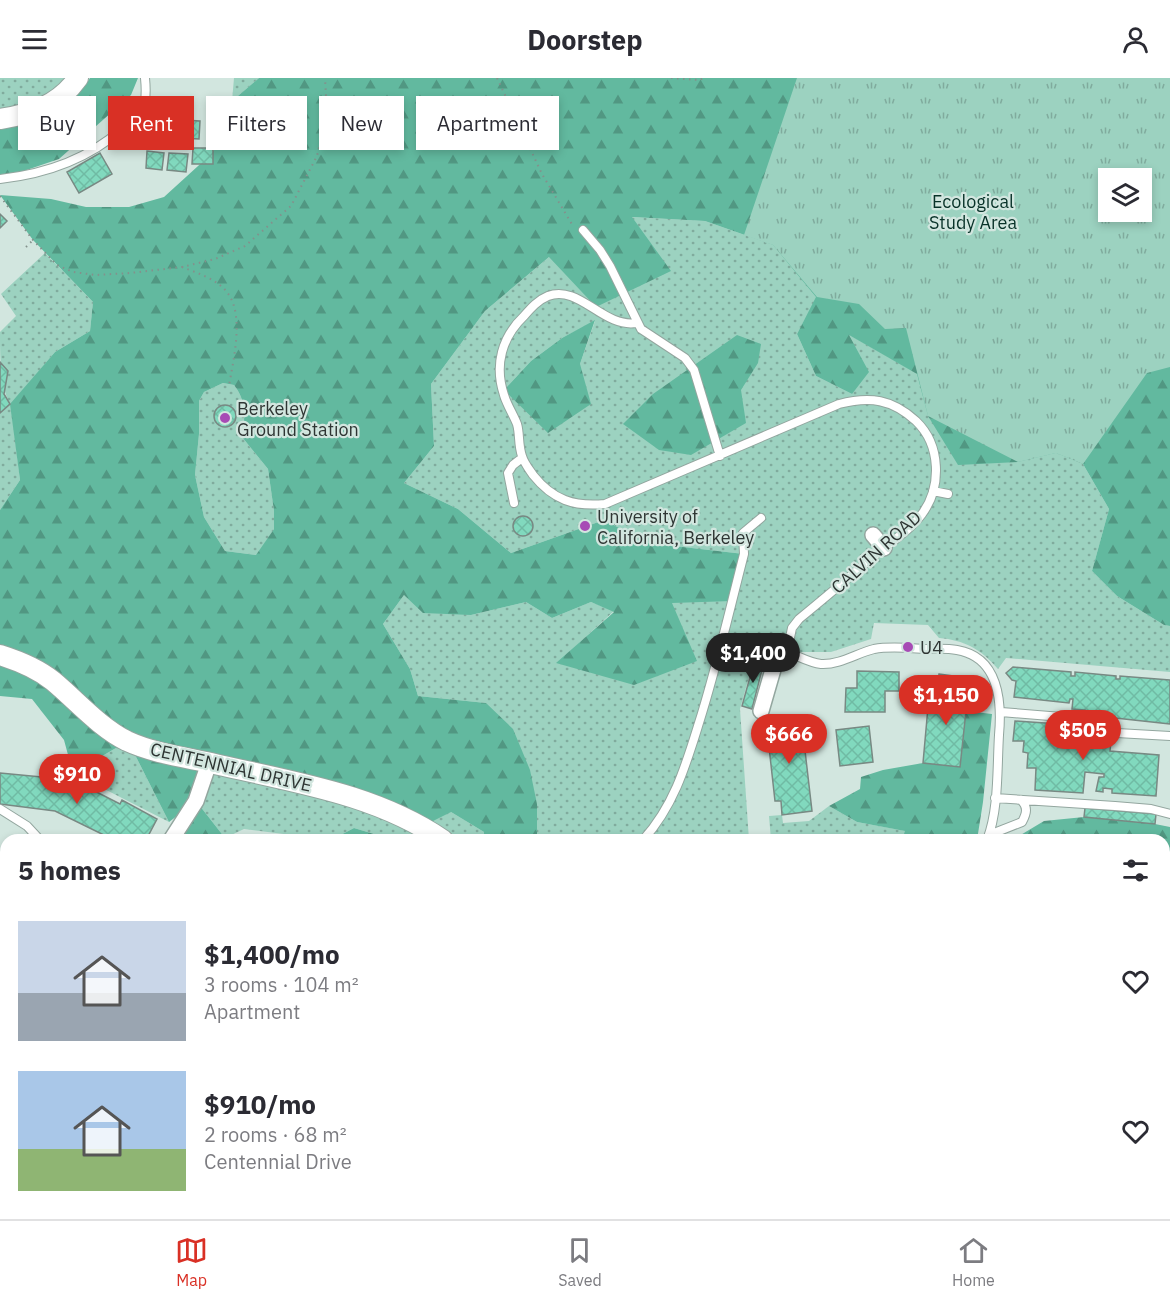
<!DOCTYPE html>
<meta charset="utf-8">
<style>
:root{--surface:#fff;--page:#f7f7f7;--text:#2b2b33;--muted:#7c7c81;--line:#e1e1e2;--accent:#d93025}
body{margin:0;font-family:"IBM Plex Sans",sans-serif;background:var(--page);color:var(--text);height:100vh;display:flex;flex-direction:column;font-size:22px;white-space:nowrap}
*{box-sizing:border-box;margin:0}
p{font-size:20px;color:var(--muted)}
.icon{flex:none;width:33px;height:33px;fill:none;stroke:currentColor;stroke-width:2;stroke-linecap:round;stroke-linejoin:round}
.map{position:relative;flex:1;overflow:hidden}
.panel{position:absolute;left:0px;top:756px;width:1170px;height:386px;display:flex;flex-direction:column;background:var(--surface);border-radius:18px 18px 0 0;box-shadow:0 3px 9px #0003}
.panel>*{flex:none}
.hud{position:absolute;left:18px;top:18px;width:600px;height:54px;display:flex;gap:12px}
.tools{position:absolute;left:1098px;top:90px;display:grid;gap:12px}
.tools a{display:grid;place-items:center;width:54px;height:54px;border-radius:0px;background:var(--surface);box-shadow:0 3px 9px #0003;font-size:30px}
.price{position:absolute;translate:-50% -51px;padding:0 14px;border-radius:21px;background:var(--accent);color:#fff;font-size:20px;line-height:39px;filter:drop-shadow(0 2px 3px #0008)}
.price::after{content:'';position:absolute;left:50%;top:36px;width:18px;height:14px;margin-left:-9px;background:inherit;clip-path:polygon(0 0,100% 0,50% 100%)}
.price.active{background:#222;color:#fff}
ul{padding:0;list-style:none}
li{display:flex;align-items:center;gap:18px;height:150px;padding:0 18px}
li span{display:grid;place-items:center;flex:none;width:168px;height:120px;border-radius:0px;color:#555}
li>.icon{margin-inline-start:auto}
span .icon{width:72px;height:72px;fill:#fffc;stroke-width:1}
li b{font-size:26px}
h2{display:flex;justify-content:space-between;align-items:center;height:72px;padding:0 18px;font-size:26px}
.pill{padding:0 21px;border-radius:0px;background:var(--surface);box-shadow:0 3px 9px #0003;font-size:21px;line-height:54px}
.pill.active{background:var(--accent);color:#fff}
header{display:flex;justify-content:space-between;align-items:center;height:78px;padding:0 18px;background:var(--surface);font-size:27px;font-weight:700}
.menu{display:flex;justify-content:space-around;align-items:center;height:84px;border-top:2px solid var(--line);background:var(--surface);font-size:16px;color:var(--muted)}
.menu a{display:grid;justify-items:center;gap:3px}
.menu .active{color:var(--accent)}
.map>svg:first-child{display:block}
.grass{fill:url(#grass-dots);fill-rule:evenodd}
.forest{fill:url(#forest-firs);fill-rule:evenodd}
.park{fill:url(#park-tufts);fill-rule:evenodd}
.garden{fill:#9cd2c0}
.building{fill:url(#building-cross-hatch);stroke:#788983;stroke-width:1.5}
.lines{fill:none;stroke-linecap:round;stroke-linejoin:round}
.service-casing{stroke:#93a69f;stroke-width:10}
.minor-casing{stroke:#93a69f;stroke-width:18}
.tertiary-casing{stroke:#93a69f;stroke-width:22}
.path{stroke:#83918c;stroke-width:2;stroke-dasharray:1.5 4.5;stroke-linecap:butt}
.service{stroke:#fff;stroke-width:8}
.minor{stroke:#fff;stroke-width:15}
.tertiary{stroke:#fff;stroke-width:20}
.poi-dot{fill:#a74bb5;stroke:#d2e6df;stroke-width:2}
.labels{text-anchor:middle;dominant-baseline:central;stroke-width:4.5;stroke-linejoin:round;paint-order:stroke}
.park-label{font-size:18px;fill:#093329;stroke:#d2e6df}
.poi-label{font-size:18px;fill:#2e3533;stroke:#d2e6df;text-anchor:start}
.street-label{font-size:18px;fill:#2e3533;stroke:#d2e6df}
</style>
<header><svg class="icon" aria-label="menu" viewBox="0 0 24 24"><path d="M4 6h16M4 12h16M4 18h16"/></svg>Doorstep<svg class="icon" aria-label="person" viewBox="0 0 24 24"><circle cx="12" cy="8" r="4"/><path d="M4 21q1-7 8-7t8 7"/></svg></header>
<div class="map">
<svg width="1170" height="1141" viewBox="0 0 1170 1141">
<defs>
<pattern id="grass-dots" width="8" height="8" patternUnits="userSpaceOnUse" patternTransform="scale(1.5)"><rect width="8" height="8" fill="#9cd2c0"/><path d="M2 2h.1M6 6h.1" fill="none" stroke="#80ab9d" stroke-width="1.8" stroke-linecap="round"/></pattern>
<pattern id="forest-firs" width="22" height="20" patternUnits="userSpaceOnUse" patternTransform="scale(1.5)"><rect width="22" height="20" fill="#62b99f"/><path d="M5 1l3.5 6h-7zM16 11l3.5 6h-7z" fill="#519782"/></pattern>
<pattern id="park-tufts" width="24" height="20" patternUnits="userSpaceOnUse" patternTransform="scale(1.5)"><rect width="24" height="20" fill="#9cd2c0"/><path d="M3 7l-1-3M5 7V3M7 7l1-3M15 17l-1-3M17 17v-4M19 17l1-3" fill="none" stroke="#80ab9d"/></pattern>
<pattern id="building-cross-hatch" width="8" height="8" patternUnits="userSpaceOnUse" patternTransform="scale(1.5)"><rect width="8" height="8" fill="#81d9be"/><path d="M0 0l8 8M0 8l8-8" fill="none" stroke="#70bba4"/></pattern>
</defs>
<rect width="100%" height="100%" fill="#d2e6df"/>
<path class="grass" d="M0,0H68C44,21 31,24 0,32Z
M234,0H259L232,23Z
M631,139L705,143L773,167L817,219L797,256L816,298L852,316L848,256L918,296L928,338L1018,384L1056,375L1083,386L1109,431L1092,493L1117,518L1164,547L1170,548V594L1006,580L998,591C981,571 964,562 939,560L928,547L874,545L871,561L831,574H787L774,588L766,583L754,581L740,631L749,762H537V726L486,625L418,618L410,591L383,546L404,517L471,537L526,524L552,540L591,524L614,533L557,585L672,525L744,476L648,465L604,442L511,475L458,431L404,405L434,368L431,306L485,233L549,179ZM595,243L580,286L504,312L531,283L562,260Z
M45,175L93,224L90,253L55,274L11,326L20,402L0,432V335L10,326C0,308 0,275 0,254L16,238L1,216Z
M223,305L234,307C247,324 245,339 242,359L268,391L274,433V451L257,477L225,473L204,439L195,397L199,356V323L204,314Z
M128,663L169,744L73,695Z
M209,685L451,734L484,754V762H394L354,750L331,762L244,751L225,760L196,723Z
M829,728L857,744L906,753L902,762H771L769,738L782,737L783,745L809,743Z
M648,1136H742L736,1141H658Z"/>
<path class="forest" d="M90,0H138L131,17L59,81L0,101V50C37,40 68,36 90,0Z
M259,0H1170V548L1164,547L1117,518L1092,493L1109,431L1083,386L1056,375L1018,384L958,387L928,338L917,296L849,257L869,294L852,316L816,298L797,256L816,219L773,167L705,143L632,139L671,193L596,229L549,179L485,233L431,306L434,368L404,405L458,431L511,475L604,442L648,465L744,476L732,523L672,525L697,583L634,607L556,585L614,534L591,524L552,540L526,524L471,537L423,535L404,517L383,546L410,591L418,618L486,625L513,651L530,692L537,726V762H484V754L451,734L421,749L209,685L196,723L225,760L224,762H170L194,725L169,744L128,663L73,695L64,662L32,621L0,618V432L20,402L10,326L55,274L90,253L93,224L33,162L0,117L51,121L86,129H129L164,119L209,78L230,52L232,23ZM1108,100H1142V134H1108ZM223,305L234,307C247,324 245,339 242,359L268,391L274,433V451L256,477L225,473L204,439L195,397L199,356V323L204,314Z
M595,242L580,286L591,326L548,355L504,312L531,283L562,260Z
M737,257L761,266L758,285L741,312L746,345L691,377L659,372L623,346L653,316Z
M966,633L992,636L983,724L977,762H902L905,753L857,744L829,728L860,711L861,699L883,692L923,685L960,689Z
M1084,739L1155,746L1170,749V885L1164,873V762H1012L1044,743Z
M354,750L394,762H331Z
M166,1136H266L262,1141H161Z"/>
<path class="park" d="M797,0H1170V289L1147,295L1083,386L1056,375L1018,384L928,338L906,250L885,251L859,226L817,219L773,167L744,157ZM1108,100H1142V134H1108Z
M185,1136H243L245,1141H180Z"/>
<path class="garden" d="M1164,856H1170V1141H807V1136H1164Z"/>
<path class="building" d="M155,41L175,42L174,60L155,59Z
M182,42L200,43L199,61L182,60Z
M193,70H213V86H192Z
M147,73L164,75L162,92L146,90Z
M100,75L112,96L79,115L67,94Z
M169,75L188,76L186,94L167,92Z
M0,136L7,143L0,150Z
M0,284L8,293L4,316L10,326L0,335Z
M214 338a11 11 0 1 1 22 0a11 11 0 1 1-22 0Z
M513 448a10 10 0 1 1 20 0a10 10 0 1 1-20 0Z
M755,581L764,584L752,631L742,628Z
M1013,589L1071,594V598H1075V594L1116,598V601H1120V598L1170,602V646L1097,638L1085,632L1072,631L1073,621H1070L1069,625L1014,619L1016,603L1012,602L1006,595Z
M857,593L899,594V613H885V634H845L846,610H857Z
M939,596L976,601L975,604H972V606L956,604V610H959L957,632L966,633L960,689L923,685L928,629L938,630L940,608L946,609L947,604L938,603Z
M801,638L812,733L782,737L781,723H775L766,642Z
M1015,643L1088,648L1087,658L1107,659V663H1111L1110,673L1159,677L1156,718L1112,715V711L1103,710V714L1096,713L1099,699H1104V696L1085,694L1083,715L1035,712L1036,690H1027L1028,675L1023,674L1024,663H1013Z
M869,648L873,684L840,688L836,652Z
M0,695L73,702L120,726L122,722L157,741L146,762H114L55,733L0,726Z
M1085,730L1156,736L1155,746L1084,739Z
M0,803H6V839L0,840Z
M6,857V894L0,895V858Z
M279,1136H287L289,1141H281Z
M324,1136H345L328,1141H326Z
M464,1136H481L484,1141H466Z
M529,1136H573L568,1141H536Z
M573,1136H596L591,1141H580Z"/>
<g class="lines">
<defs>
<path id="service" d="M0,101C45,96 88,81 122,51C128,46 138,39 142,32C147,23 146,10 145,0
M583,152L600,172L610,188L641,251L685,280L694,292L720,378
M636,245C603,250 579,206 548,218C538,222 531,230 524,238C502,259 494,287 504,317C507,327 513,336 517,346C520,356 518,367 522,378C524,385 529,391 533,397C553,422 574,429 605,426L839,326C870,318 892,321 916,343C941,367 942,409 922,436C911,451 894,462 880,473C853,496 826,519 799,541L792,550L787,574C798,578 810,585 821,586C840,587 857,575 874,571C891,568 908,570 925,571C935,571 946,570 957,572C999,579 1002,624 999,657C997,689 999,732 987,762
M933,413L948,416
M514,425L508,395L513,387L522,380
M1001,634L1099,642
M1117,655L1170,658
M995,720L1115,728L1151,731L1170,736
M0,731L27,748L40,762
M989,757L1022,744C1027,735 1028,729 1021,722
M643,762C673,729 685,690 698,648C716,592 729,534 744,476L743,455L761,440
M0,783L6,782
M0,942L6,946
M0,990L6,982
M313,1136L315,1141
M447,1136L449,1141
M635,1136L642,1141
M53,1141L57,1136
M147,1141L152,1136
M345,1141L361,1136
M751,1141L756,1136"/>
<path id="minor" d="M873,457L884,470
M761,633L774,588L787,574
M171,762L196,723L209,685
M793,1136L794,1141"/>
<path id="tertiary" d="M0,41C32,36 59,27 78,0
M0,577C19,583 37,590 53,603C77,623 99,649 127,663C153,675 183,679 211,685C291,704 374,715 443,762
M1164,873L1170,889
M1164,990L1170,956
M1150,1141L1153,1136"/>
</defs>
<use href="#service" class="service-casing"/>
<use href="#minor" class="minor-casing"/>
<use href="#tertiary" class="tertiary-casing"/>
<path class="path" d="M497,0L542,96L573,148
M671,0L699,2L704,0
M0,118L33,162L57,187L73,194L96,197L130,195L182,189L215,181L245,168L291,128L317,78L327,36L325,0
M26,169L33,162
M182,189C197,195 220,202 229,217C244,240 233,283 229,308
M1164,851L1170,848
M897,1141L898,1136
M962,1141L963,1136"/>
<use href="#service" class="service"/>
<use href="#minor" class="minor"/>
<use href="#tertiary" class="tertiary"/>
</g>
<g class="poi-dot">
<circle cx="225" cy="340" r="6"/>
<circle cx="585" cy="448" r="6"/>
<circle cx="908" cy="569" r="6"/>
</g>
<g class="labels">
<g class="park-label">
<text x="973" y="123">Ecological<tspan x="973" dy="21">Study Area</tspan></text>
</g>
<g class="poi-label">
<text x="237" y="330">Berkeley<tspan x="237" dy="21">Ground Station</tspan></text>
<text x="597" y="438">University of<tspan x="597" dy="21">California, Berkeley</tspan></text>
<text x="920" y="569">U4</text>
</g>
<g class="street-label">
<text transform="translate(876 474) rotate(-42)">CALVIN ROAD</text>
<text transform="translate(231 689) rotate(13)">CENTENNIAL DRIVE</text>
</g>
</g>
</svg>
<div class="tools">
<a><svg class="icon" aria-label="layers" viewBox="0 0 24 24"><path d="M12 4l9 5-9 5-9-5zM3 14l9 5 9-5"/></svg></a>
</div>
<b class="price active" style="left:753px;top:606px">$1,400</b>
<b class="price" style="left:946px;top:648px">$1,150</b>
<b class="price" style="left:1083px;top:683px">$505</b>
<b class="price" style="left:789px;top:687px">$666</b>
<b class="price" style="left:77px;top:727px">$910</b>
<div class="hud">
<a class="pill">Buy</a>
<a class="pill active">Rent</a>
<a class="pill">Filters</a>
<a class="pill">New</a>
<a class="pill">Apartment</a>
</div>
<section class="panel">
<h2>5 homes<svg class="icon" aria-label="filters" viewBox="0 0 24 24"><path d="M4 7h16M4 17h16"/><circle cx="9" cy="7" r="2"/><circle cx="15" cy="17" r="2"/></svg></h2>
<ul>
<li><span style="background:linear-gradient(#c9d6e8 60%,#9aa5b1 0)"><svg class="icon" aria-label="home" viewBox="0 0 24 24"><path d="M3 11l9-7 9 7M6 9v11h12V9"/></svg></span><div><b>$1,400/mo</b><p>3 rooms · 104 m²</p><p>Apartment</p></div><svg class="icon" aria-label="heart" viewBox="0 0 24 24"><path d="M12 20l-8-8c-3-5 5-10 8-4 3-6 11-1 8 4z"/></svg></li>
<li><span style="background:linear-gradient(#a9c7e8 65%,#8fb573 0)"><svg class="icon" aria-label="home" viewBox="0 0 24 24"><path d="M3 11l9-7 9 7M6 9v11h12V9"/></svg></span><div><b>$910/mo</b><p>2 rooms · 68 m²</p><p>Centennial Drive</p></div><svg class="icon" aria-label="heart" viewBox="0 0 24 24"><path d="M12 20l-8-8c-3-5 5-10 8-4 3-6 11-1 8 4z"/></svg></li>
</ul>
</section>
</div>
<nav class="menu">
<a class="active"><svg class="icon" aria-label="map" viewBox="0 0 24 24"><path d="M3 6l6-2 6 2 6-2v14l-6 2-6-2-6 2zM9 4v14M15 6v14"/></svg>Map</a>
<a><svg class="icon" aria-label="saved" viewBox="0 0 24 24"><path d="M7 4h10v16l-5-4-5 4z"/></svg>Saved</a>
<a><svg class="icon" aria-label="home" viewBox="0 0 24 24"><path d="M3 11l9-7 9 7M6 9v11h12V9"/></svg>Home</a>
</nav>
